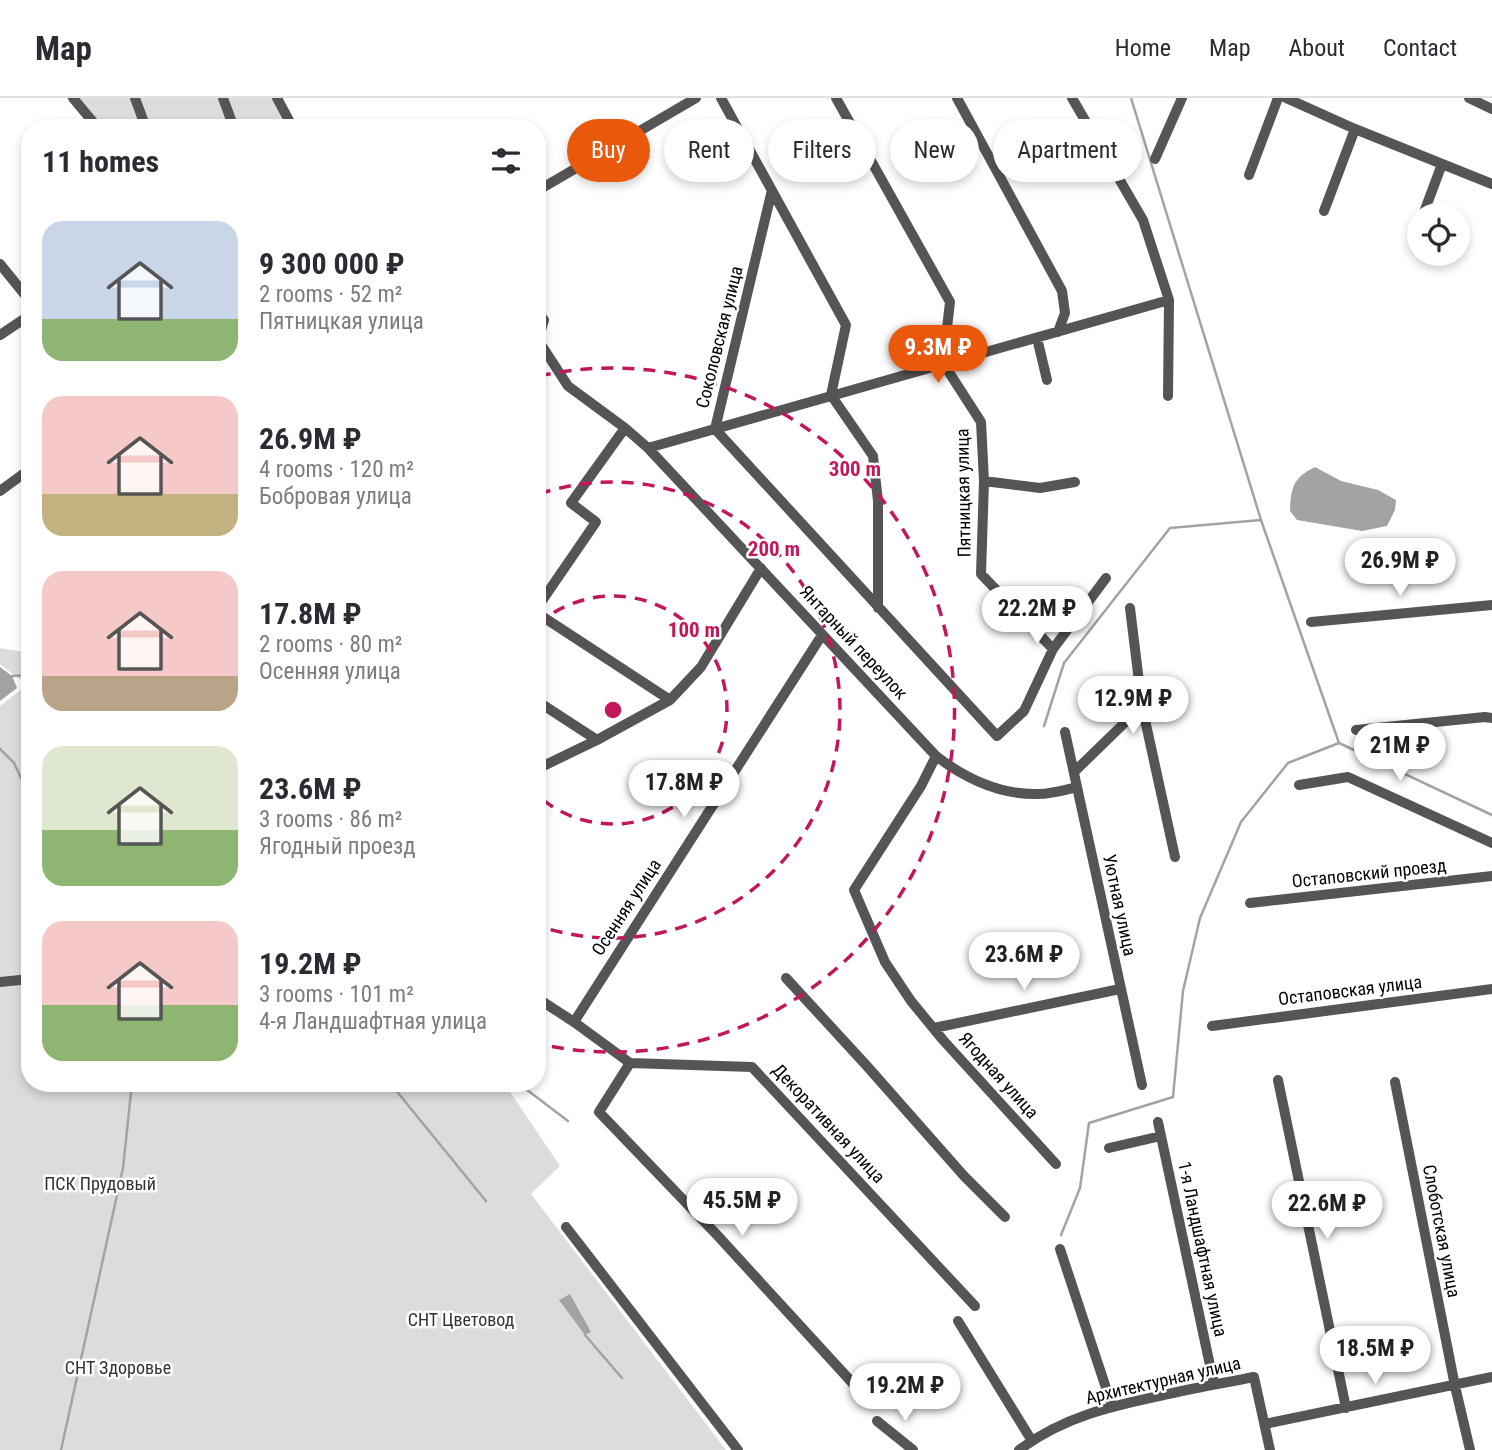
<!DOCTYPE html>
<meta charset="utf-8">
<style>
:root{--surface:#fff;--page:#f2f2f3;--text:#2b2b33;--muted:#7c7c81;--line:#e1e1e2;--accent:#ea580c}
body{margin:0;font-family:"Roboto Condensed",sans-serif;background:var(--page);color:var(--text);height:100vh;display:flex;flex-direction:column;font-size:26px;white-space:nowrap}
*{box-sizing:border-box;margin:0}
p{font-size:23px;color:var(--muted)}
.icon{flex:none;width:38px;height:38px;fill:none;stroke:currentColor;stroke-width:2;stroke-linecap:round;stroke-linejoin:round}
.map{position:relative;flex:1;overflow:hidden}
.side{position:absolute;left:21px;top:21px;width:525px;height:973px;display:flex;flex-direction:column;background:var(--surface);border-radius:28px;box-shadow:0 4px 10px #0003}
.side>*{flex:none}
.hud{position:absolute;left:567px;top:21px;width:665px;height:63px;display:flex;gap:14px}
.buttons{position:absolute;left:1407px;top:105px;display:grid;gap:14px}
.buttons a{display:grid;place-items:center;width:63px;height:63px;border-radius:50%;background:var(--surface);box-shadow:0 4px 10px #0003;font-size:35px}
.price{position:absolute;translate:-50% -60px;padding:0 16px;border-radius:24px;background:#fff;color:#222;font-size:23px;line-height:46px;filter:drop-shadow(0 2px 4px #0008)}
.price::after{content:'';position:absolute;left:50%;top:42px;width:21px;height:16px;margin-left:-10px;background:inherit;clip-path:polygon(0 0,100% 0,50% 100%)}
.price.current{background:var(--accent);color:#fff}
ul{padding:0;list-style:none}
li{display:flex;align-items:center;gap:21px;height:175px;padding:0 21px}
li span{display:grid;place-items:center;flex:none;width:196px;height:140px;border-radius:21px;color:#555}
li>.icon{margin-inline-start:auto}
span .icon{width:84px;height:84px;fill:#fffc;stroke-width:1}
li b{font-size:30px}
h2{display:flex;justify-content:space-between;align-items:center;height:84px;padding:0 21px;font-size:30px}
.chip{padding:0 24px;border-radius:32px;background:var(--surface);box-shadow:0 4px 10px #0003;font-size:24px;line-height:63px}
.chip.current{background:var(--accent);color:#fff}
header{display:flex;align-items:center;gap:42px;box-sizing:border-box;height:98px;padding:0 35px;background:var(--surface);border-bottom:2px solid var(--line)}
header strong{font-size:33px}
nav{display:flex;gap:38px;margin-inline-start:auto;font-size:24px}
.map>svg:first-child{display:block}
.green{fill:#dcdcdc}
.water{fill:#a3a3a3}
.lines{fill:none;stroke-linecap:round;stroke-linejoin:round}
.stream{stroke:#a3a3a3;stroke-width:2.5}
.minor{stroke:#555;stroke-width:10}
.ring{fill:none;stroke:#c2185b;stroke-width:3.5;stroke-dasharray:12 9}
.labels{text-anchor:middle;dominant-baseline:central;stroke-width:5;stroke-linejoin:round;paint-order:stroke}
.street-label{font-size:18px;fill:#000;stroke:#fff}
.park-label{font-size:18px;fill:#333;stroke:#fff}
.centre{fill:#c2185b;stroke:#fff;stroke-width:3.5}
.ring-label{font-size:21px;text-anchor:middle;font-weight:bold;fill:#c2185b;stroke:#fff;stroke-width:5;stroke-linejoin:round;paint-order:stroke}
</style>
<header>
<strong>Map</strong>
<nav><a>Home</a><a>Map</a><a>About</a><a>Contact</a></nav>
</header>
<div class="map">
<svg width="1492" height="1352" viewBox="0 0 1492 1352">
<rect width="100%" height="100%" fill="#fff"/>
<path class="green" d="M67,0H281L299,30H93Z
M0,550L30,555V985H504L560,1068L531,1096L726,1352H0V608L27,587L0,566Z"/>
<path class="water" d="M1315,369L1341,383L1378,392L1396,402L1395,412L1387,428L1362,433L1297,422L1290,413C1291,389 1293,380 1315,369Z
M0,569L12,578L17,590L0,603Z
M570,1196L591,1234L585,1237L559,1202Z"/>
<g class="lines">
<path class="stream" d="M1131,0L1261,422L1339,645L1492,717
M12,578L30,577
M1044,628L1064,565L1170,430L1261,422
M0,651L14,665L30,699
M390,985L486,1103
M518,985L568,1023
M1061,1137L1080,1090L1089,1025L1173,999L1183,893L1200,820L1241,724L1288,665L1339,645
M585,1237L622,1280
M61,1352L123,1070L132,985"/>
<path class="minor" d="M73,0L98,30
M135,0L146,30
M223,0L234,30
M277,0L293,30
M721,0L846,227L831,297L873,358L878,403V510
M836,0L950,204L943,265L981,324L984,383L981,476L1053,551
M957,0L1062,193L1065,215L1058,234
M1072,0L1143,122L1169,202L1168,298
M1286,0L1355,31L1492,86
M1469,0L1492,11
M1155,61L1182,0
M1249,77L1278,0
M772,92L715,331L997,638L1024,613L1053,551L1106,480
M537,93L696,0
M1324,113L1355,31
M1423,117L1442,66
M1414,140L1419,127
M0,166L30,203
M537,212L544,222L538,242L568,288L625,330
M0,237L30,217
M1037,240L1047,282
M648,350C822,300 996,252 1169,202
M984,383L1040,390L1075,384
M0,393L30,371
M537,510L596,424L571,405L625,330L648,350L936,658C966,681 1000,697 1038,696C1051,696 1065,692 1077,689
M1130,510L1142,608L1175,759
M537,515L670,602
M1311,524L1492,507
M537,603L597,642
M1356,632L1485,619L1492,620
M1065,634L1142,987
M936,658L921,688L854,792L885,864L911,903L943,942L1056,1066
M537,671L597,642L670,602L701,569L761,470
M1074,674L1142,608
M1299,687L1348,679L1492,745
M1250,805L1492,778
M786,880L866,967L964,1078L1005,1119
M0,884L30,881
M537,900L574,924L630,965
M574,924L822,537
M1212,928L1492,891
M934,930L1120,891
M630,965L752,969L975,1208
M630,965L599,1014L718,1138L858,1291
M1278,982L1346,1310
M1395,984L1455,1288L1470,1352
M1158,1024L1214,1286
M1109,1050L1161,1038
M566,1129L738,1352
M1060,1151L1112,1308
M958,1223L1032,1343
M877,1323L913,1352
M1265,1326L1492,1279
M1019,1352C1063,1319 1111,1308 1164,1297C1194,1290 1224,1285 1254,1279L1270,1352"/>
</g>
<g class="ring">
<path d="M537 527A114 114 0 1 1 537 697"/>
<path d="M539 396A228 228 0 1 1 539 828"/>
<path d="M539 278A342 342 0 1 1 539 946"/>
</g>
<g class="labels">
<g class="street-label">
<text transform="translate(719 239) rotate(-76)">Соколовская улица</text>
<text transform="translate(963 395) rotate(-91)">Пятницкая улица</text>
<text transform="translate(854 544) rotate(47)">Янтарный переулок</text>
<text transform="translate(1369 775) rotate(-6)">Остаповский проезд</text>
<text transform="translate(1120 807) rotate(78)">Уютная улица</text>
<text transform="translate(626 809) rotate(-57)">Осенняя улица</text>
<text transform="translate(1350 892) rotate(-7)">Остаповская улица</text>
<text transform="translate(999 977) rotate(48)">Ягодная улица</text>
<text transform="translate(829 1025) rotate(47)">Декоративная улица</text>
<text transform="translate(1442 1133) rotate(79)">Слоботская улица</text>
<text transform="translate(1203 1151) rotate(78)">1-я Ландшафтная улица</text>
<text transform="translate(1163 1282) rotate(-13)">Архитектурная улица</text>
</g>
<g class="park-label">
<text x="100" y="1085">ПСК Прудовый</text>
<text x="461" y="1221">СНТ Цветовод</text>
<text x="118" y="1269">СНТ Здоровье</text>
</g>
</g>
<circle cx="613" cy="612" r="10" class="centre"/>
<g class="ring-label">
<text x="855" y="378">300 m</text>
<text x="774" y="458">200 m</text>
<text x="694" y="539">100 m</text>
</g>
</svg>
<div class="buttons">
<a><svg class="icon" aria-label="locate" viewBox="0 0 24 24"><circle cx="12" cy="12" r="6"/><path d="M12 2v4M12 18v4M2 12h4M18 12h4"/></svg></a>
</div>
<b class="price current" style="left:938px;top:287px">9.3M ₽</b>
<b class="price" style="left:1400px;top:500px">26.9M ₽</b>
<b class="price" style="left:1037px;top:548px">22.2M ₽</b>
<b class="price" style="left:1133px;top:638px">12.9M ₽</b>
<b class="price" style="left:1400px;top:685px">21M ₽</b>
<b class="price" style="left:684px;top:722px">17.8M ₽</b>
<b class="price" style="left:1024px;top:894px">23.6M ₽</b>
<b class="price" style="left:742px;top:1140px">45.5M ₽</b>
<b class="price" style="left:1327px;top:1143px">22.6M ₽</b>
<b class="price" style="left:1375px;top:1288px">18.5M ₽</b>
<b class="price" style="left:905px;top:1325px">19.2M ₽</b>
<div class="hud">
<a class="chip current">Buy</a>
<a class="chip">Rent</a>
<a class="chip">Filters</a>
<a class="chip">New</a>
<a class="chip">Apartment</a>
</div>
<section class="side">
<h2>11 homes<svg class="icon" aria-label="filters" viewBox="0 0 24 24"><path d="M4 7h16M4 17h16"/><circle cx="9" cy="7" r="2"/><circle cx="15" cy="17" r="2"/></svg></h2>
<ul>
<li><span style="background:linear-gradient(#c9d6e8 70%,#8fb573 0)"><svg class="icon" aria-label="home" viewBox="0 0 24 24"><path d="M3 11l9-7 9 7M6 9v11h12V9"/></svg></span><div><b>9 300 000 ₽</b><p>2 rooms · 52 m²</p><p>Пятницкая улица</p></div></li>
<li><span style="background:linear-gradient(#f6c9c9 70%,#c2b280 0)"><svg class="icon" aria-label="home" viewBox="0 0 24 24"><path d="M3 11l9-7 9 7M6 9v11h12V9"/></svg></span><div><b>26.9M ₽</b><p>4 rooms · 120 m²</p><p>Бобровая улица</p></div></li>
<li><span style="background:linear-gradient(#f6c9c9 75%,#b9a48a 0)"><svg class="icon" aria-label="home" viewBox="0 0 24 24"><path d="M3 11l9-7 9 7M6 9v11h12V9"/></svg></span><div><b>17.8M ₽</b><p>2 rooms · 80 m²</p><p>Осенняя улица</p></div></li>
<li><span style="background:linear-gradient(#dfe7d0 60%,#8fb573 0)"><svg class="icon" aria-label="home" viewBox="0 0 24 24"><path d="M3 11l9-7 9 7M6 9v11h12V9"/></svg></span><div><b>23.6M ₽</b><p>3 rooms · 86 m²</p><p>Ягодный проезд</p></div></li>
<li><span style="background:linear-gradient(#f6c9c9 60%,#8fb573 0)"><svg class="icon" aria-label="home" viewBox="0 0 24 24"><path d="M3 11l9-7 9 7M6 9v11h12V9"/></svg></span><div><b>19.2M ₽</b><p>3 rooms · 101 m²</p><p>4-я Ландшафтная улица</p></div></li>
</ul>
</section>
</div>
